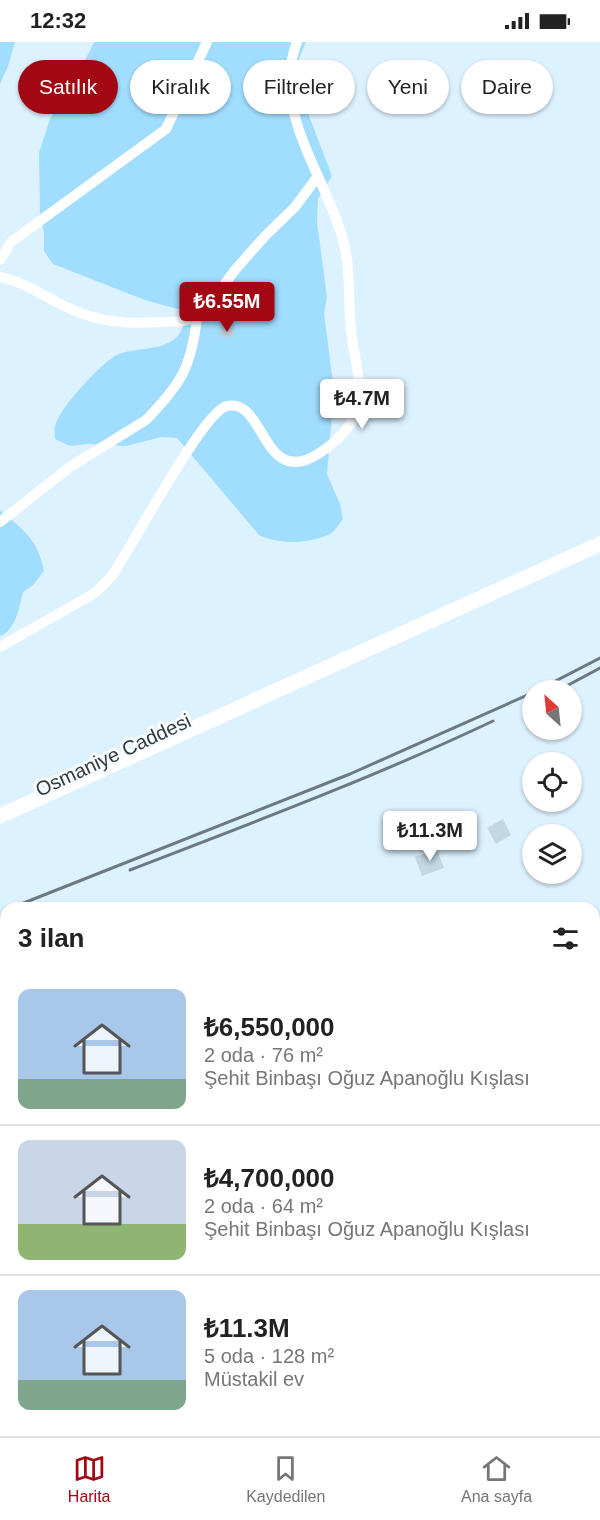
<!DOCTYPE html>
<html lang="tr">
<meta charset="utf-8">
<style>
:root{--surface:#fff;--page:#f6f6f6;--text:#222;--muted:#767676;--line:#e0e0e0;--accent:#a20813}
body{margin:0;font-family:Helvetica,sans-serif;background:var(--page);color:var(--text);height:100vh;display:flex;flex-direction:column;font-size:22px;white-space:nowrap}
*{box-sizing:border-box;margin:0}
p{font-size:20px;color:var(--muted)}
.icon{flex:none;width:33px;height:33px;fill:none;stroke:currentColor;stroke-width:2;stroke-linecap:round;stroke-linejoin:round}
.map{position:relative;flex:1;overflow:hidden}
.drawer{position:absolute;left:0px;top:860px;width:600px;height:536px;display:flex;flex-direction:column;background:var(--surface);border-radius:18px 18px 0 0;box-shadow:0 2px 4px #0004}
.drawer>*{flex:none}
.hud{position:absolute;left:18px;top:18px;width:564px;height:54px;display:flex;gap:12px}
.needle{width:39px;rotate:333deg}
.buttons{position:absolute;left:522px;top:638px;display:grid;gap:12px}
.buttons a{display:grid;place-items:center;width:60px;height:60px;border-radius:50%;background:var(--surface);box-shadow:0 2px 4px #0004;font-size:30px}
.price{position:absolute;translate:-50% -51px;padding:0 14px;border-radius:6px;background:#fff;color:#222;font-size:20px;line-height:39px;filter:drop-shadow(0 2px 3px #0008)}
.price::after{content:'';position:absolute;left:50%;top:36px;width:18px;height:14px;margin-left:-9px;background:inherit;clip-path:polygon(0 0,100% 0,50% 100%)}
.price.on{background:var(--accent);color:#fff}
ul{padding:0;list-style:none}
li{display:flex;align-items:center;gap:18px;height:150px;padding:0 18px}
li+li{border-top:2px solid var(--line)}
li span{display:grid;place-items:center;flex:none;width:168px;height:120px;border-radius:12px;color:#555}
li>.icon{margin-inline-start:auto}
span .icon{width:72px;height:72px;fill:#fffc;stroke-width:1}
li b{font-size:26px}
h2{display:flex;justify-content:space-between;align-items:center;height:72px;padding:0 18px;font-size:26px}
.chip{padding:0 21px;border-radius:27px;background:var(--surface);box-shadow:0 2px 4px #0004;font-size:21px;line-height:54px}
.chip.on{background:var(--accent);color:#fff}
.status{display:flex;justify-content:space-between;align-items:center;height:42px;padding:0 30px;background:var(--surface);direction:ltr}
.status svg{height:16px;fill:currentColor}
.dock{display:flex;justify-content:space-around;align-items:center;height:84px;border-top:2px solid var(--line);background:var(--surface);font-size:16px;color:var(--muted)}
.dock a{display:grid;justify-items:center;gap:3px}
.dock .on{color:var(--accent)}
.map>svg:first-child{display:block}
.built{fill:#c9e5f5}
.green{fill:#a1ddff}
.lines{fill:none;stroke-linecap:round;stroke-linejoin:round}
.stream{stroke:#5790b0;stroke-width:3}
.building{fill:#c2d7e3}
.path{stroke:#8c9aa4;stroke-width:1.5;stroke-dasharray:3 3;stroke-linecap:butt}
.minor{stroke:#fff;stroke-width:10}
.highway{stroke:#fff;stroke-width:15}
.rail{stroke:#6d7981;stroke-width:3}
.labels{text-anchor:middle;dominant-baseline:central;stroke-width:6;stroke-linejoin:round;paint-order:stroke}
.street-label{font-size:20px;fill:#333b40;stroke:#f8fcff}
</style>
<div class="status"><b>12:32</b><svg viewBox="0 0 49 12"><path d="M0 12V9h3v3zM5 12V6h3v6zM10 12V3h3v9zM15 12V0h3v12zM26 1h20v11H26zM47 4h2v5h-2z"/></svg></div>
<div class="map">
<svg width="600" height="1394" viewBox="0 0 600 1394">
<rect width="100%" height="100%" fill="#ddf2ff"/>
<path class="built" d="M600,1292V1394H531L526,1389H594V1295Z"/>
<path class="green" d="M0,0H15L8,24L0,42Z
M94,0H306L299,17L295,37L332,134L318,157L317,180L327,255L324,271L334,349L327,432L340,462L343,477C339,482 335,489 330,492C309,502 280,503 259,493L177,396L161,395L126,404L88,402L70,404L55,397C55,393 54,388 55,384C60,365 99,324 115,314C135,303 171,312 182,287C184,282 184,274 185,269L145,258L53,222L44,209V190L40,171L39,111L50,77L76,37Z
M0,468C23,488 38,497 44,529L33,543L23,550C19,566 16,588 0,594Z
M407,1389H512L515,1394H397Z"/>
<g class="lines">
<path class="stream" d="M594,1080L600,1084
M0,1369L6,1368"/>
</g>
<path class="building" d="M220,287H234V295H220Z
M503,777L511,793L496,802L487,786Z
M401,783L403,790L392,794L389,787Z
M408,791L412,802L392,809L388,798Z
M437,807L444,826L422,834L415,815Z
M600,1179V1197L594,1202V1184Z
M214,1389H244L234,1394H204Z"/>
<g class="lines">
<path class="path" d="M594,1024L600,1027
M0,1322L6,1319"/>
<path class="minor" d="M0,218L11,200L166,87L207,0
M0,235C25,240 48,257 71,267C101,281 129,282 162,280C177,280 192,280 205,269L235,228L265,194L295,165L318,134
M0,480L70,425L146,378C181,342 191,326 197,276
M0,605L95,551L111,535C131,507 203,369 227,364C265,355 262,447 318,412C331,404 346,391 353,377C365,353 356,321 352,297C347,265 352,233 344,202C328,136 270,70 297,0
M594,1101L600,1102
M594,1228L600,1223
M15,1394L32,1389
M253,1394L261,1389"/>
<path class="highway" d="M0,774L600,502
M594,1248L600,1244
M594,1273L600,1270
M310,1394L319,1389
M357,1394L367,1389"/>
<path class="rail" d="M538,648L600,616
M559,648L600,626
M130,828C252,781 375,735 493,679
M11,866L350,732L532,651
M0,879L6,877"/>
</g>
<g class="labels">
<g class="street-label">
<text transform="translate(113 713) rotate(-25)">Osmaniye Caddesi</text>
</g>
</g>
</svg>
<div class="buttons">
<a><svg class="needle" viewBox="-14 -14 28 28"><path d="M0-13l5 13h-10z" fill="#e53935"/><path d="M0 13l5-13h-10z" fill="#767676"/></svg></a>
<a><svg class="icon" aria-label="locate" viewBox="0 0 24 24"><circle cx="12" cy="12" r="6"/><path d="M12 2v4M12 18v4M2 12h4M18 12h4"/></svg></a>
<a><svg class="icon" aria-label="layers" viewBox="0 0 24 24"><path d="M12 4l9 5-9 5-9-5zM3 14l9 5 9-5"/></svg></a>
</div>
<b class="price on" style="left:227px;top:291px">₺6.55M</b>
<b class="price" style="left:362px;top:388px">₺4.7M</b>
<b class="price" style="left:430px;top:820px">₺11.3M</b>
<div class="hud">
<a class="chip on">Satılık</a>
<a class="chip">Kiralık</a>
<a class="chip">Filtreler</a>
<a class="chip">Yeni</a>
<a class="chip">Daire</a>
</div>
<section class="drawer">
<h2>3 ilan<svg class="icon" aria-label="filters" viewBox="0 0 24 24"><path d="M4 7h16M4 17h16"/><circle cx="9" cy="7" r="2"/><circle cx="15" cy="17" r="2"/></svg></h2>
<ul>
<li><span style="background:linear-gradient(#a9c7e8 75%,#7fa58c 0)"><svg class="icon" aria-label="home" viewBox="0 0 24 24"><path d="M3 11l9-7 9 7M6 9v11h12V9"/></svg></span><div><b>₺6,550,000</b><p>2 oda · 76 m²</p><p>Şehit Binbaşı Oğuz Apanoğlu Kışlası</p></div></li>
<li><span style="background:linear-gradient(#c9d6e8 70%,#8fb573 0)"><svg class="icon" aria-label="home" viewBox="0 0 24 24"><path d="M3 11l9-7 9 7M6 9v11h12V9"/></svg></span><div><b>₺4,700,000</b><p>2 oda · 64 m²</p><p>Şehit Binbaşı Oğuz Apanoğlu Kışlası</p></div></li>
<li><span style="background:linear-gradient(#a9c7e8 75%,#7fa58c 0)"><svg class="icon" aria-label="home" viewBox="0 0 24 24"><path d="M3 11l9-7 9 7M6 9v11h12V9"/></svg></span><div><b>₺11.3M</b><p>5 oda · 128 m²</p><p>Müstakil ev</p></div></li>
</ul>
</section>
</div>
<nav class="dock">
<a class="on"><svg class="icon" aria-label="map" viewBox="0 0 24 24"><path d="M3 6l6-2 6 2 6-2v14l-6 2-6-2-6 2zM9 4v14M15 6v14"/></svg>Harita</a>
<a><svg class="icon" aria-label="saved" viewBox="0 0 24 24"><path d="M7 4h10v16l-5-4-5 4z"/></svg>Kaydedilen</a>
<a><svg class="icon" aria-label="home" viewBox="0 0 24 24"><path d="M3 11l9-7 9 7M6 9v11h12V9"/></svg>Ana sayfa</a>
</nav>
